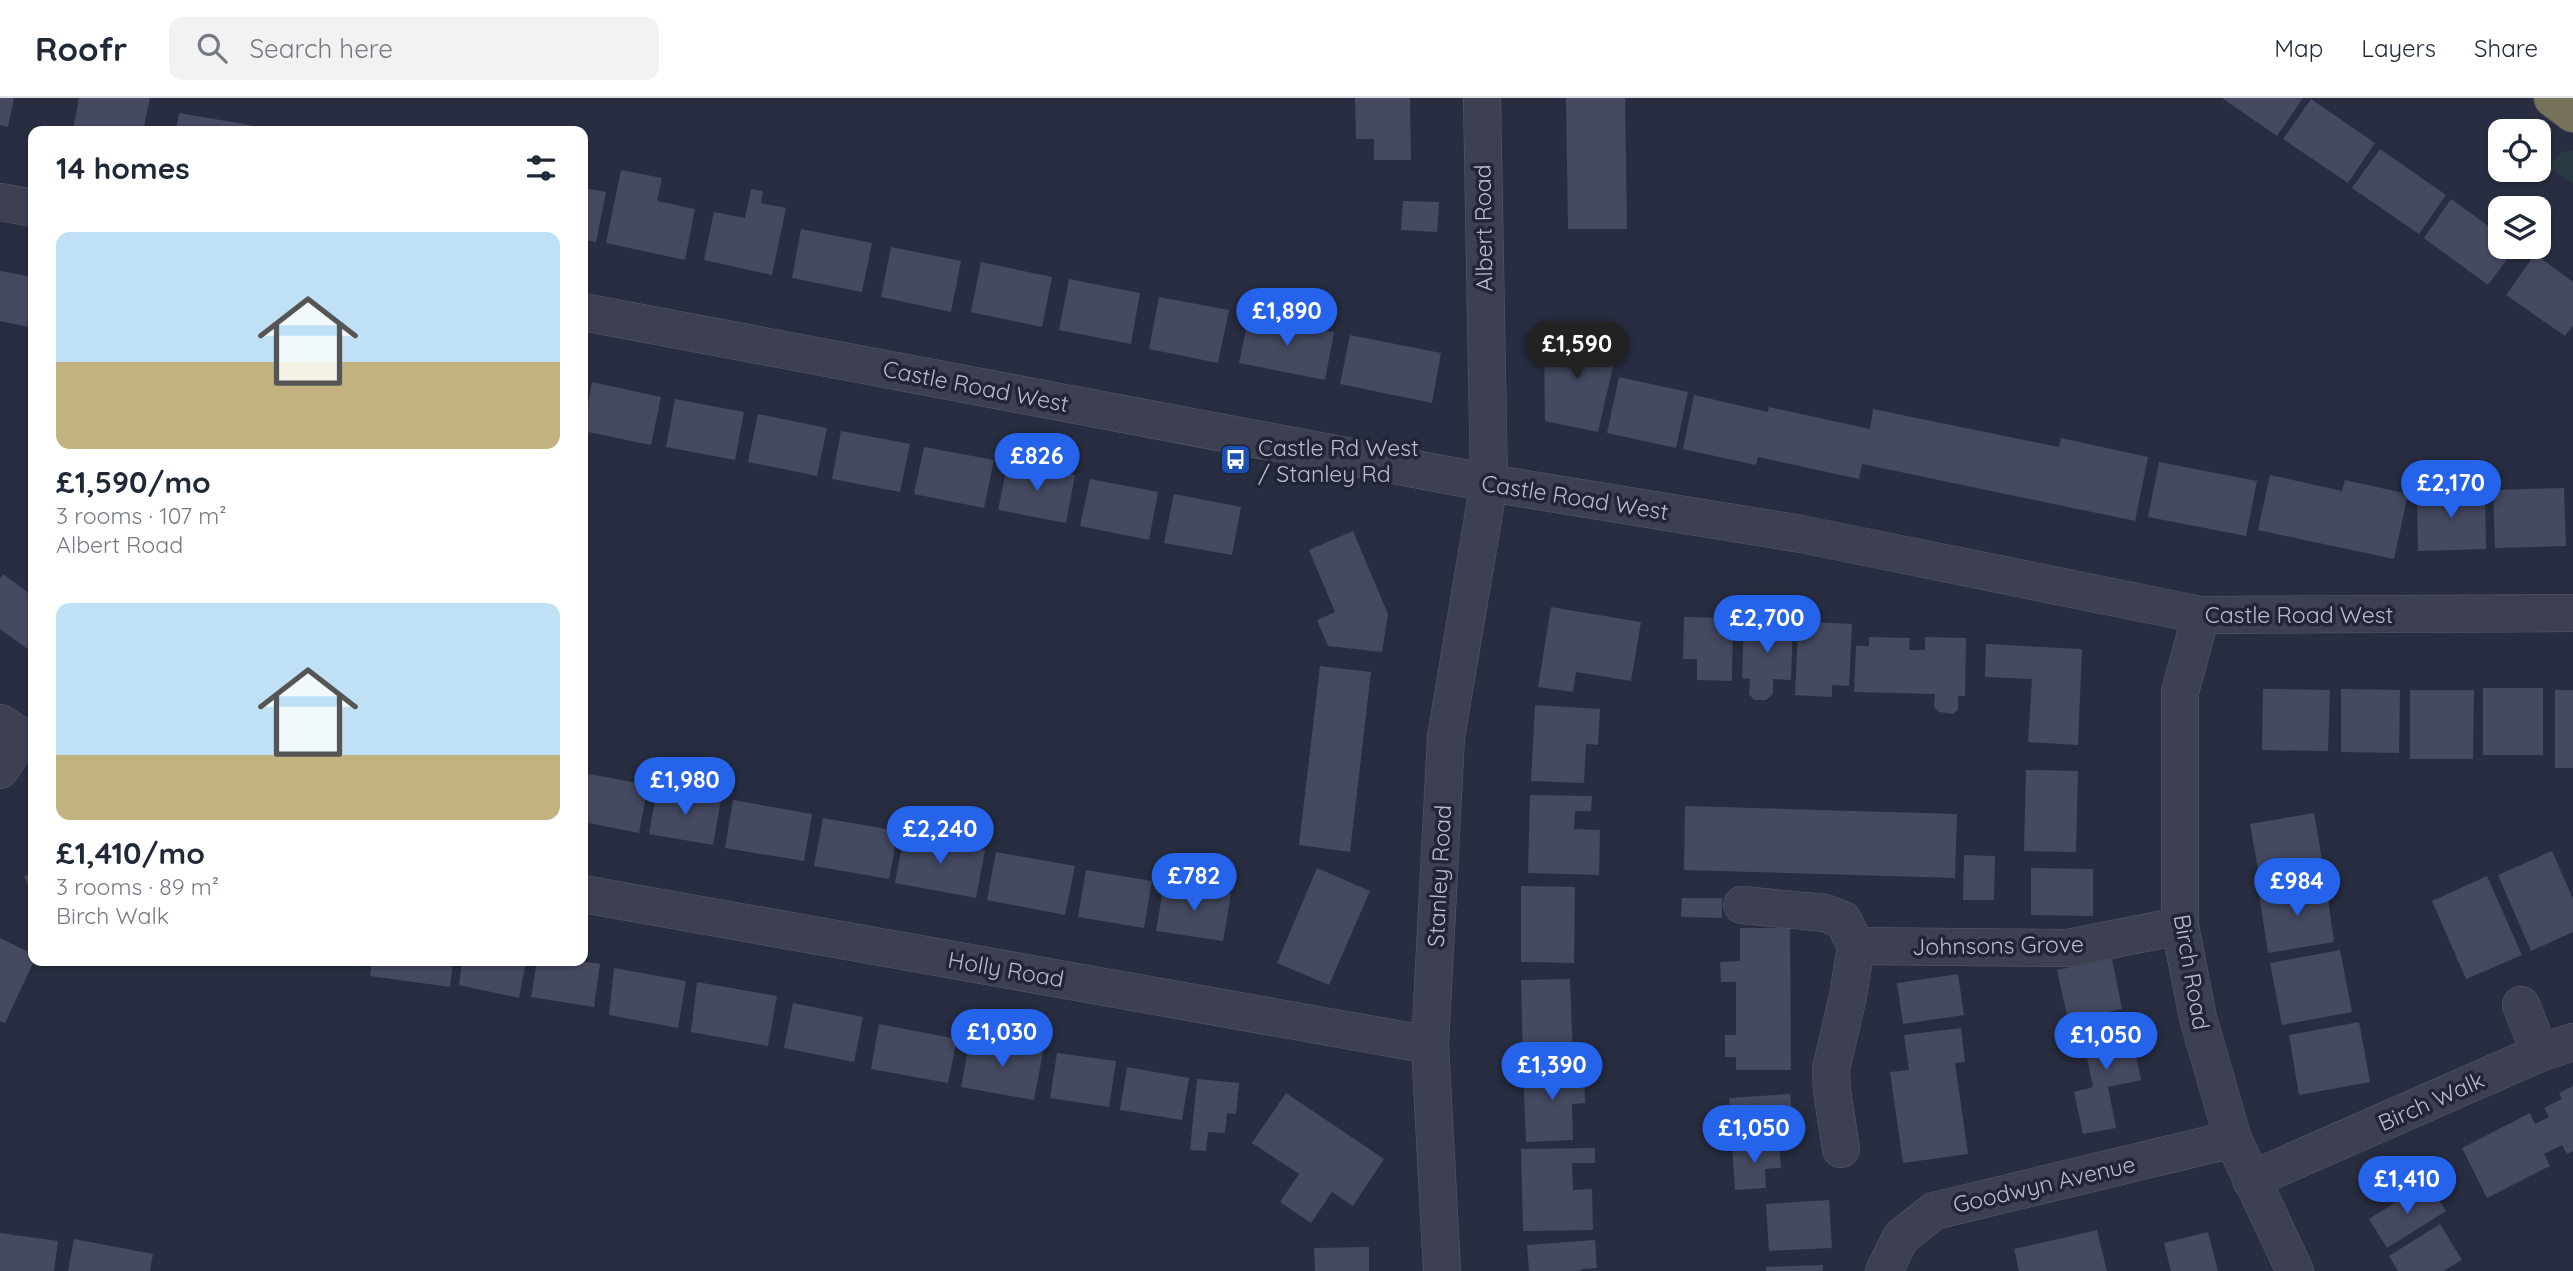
<!DOCTYPE html>
<meta charset="utf-8">
<style>
:root{--surface:#fff;--page:#f2f2f3;--text:#1f2937;--muted:#747a83;--line:#e0e1e3;--accent:#2563eb}
body{margin:0;font-family:Quicksand,sans-serif;background:var(--page);color:var(--text);height:100vh;display:flex;flex-direction:column;font-size:26px;white-space:nowrap}
*{box-sizing:border-box;margin:0}
p{font-size:23px;color:var(--muted)}
.icon{flex:none;width:38px;height:38px;fill:none;stroke:currentColor;stroke-width:2;stroke-linecap:round;stroke-linejoin:round}
.map{position:relative;flex:1;overflow:hidden}
.side{position:absolute;left:28px;top:28px;width:560px;height:840px;display:flex;flex-direction:column;background:var(--surface);border-radius:14px;box-shadow:0 2px 5px #0004}
.side>*{flex:none}
.controls{position:absolute;left:2488px;top:21px;display:grid;gap:14px}
.controls a{display:grid;place-items:center;width:63px;height:63px;border-radius:14px;background:var(--surface);box-shadow:0 2px 5px #0004;font-size:35px}
.price{position:absolute;translate:-50% -60px;padding:0 16px;border-radius:24px;background:var(--accent);color:#fff;font-size:23px;line-height:46px;filter:drop-shadow(0 2px 4px #0008)}
.price::after{content:'';position:absolute;left:50%;top:42px;width:21px;height:16px;margin-left:-10px;background:inherit;clip-path:polygon(0 0,100% 0,50% 100%)}
.price.on{background:#222;color:#fff}
ul{padding:0;list-style:none}
li{display:grid;align-content:center;gap:14px;height:371px;padding:0 28px}
li span{display:grid;place-items:center;height:217px;border-radius:14px;color:#555}
li>.icon{margin-inline-start:auto}
span .icon{width:126px;height:126px;fill:#fffc;stroke-width:1}
li b{font-size:30px}
h2{display:flex;justify-content:space-between;align-items:center;height:84px;padding:0 28px;font-size:30px}
header{display:flex;align-items:center;gap:42px;box-sizing:border-box;height:98px;padding:0 35px;background:var(--surface);border-bottom:2px solid var(--line)}
header strong{font-size:33px}
nav{display:flex;gap:38px;margin-inline-start:auto;font-size:24px}
.search{width:490px;height:63px;background:var(--page);display:flex;align-items:center;gap:18px;box-sizing:border-box;padding:0 24px;border-radius:14px;color:var(--muted);font-size:26px}
.map>svg:first-child{display:block}
.green{fill:#2a3a42}
.building{fill:#454a61}
.lines{fill:none;stroke-linecap:round;stroke-linejoin:round}
.street-casing{stroke:#585b6b;stroke-width:38}
.highway-casing{stroke:#444858;stroke-width:40}
.street{stroke:#3d4051;stroke-width:37}
.highway{stroke:#76725a;stroke-width:38}
.labels{text-anchor:middle;dominant-baseline:central;stroke-width:7;stroke-linejoin:round;paint-order:stroke}
.street-label{font-size:23px;fill:#babccb;stroke:#212536}
.poi-label{font-size:23px;fill:#babccb;stroke:#212536;text-anchor:start}
</style>
<header>
<strong>Roofr</strong>
<div class="search"><svg class="icon" aria-label="search" viewBox="0 0 24 24"><circle cx="10" cy="10" r="6"/><path d="M15 15l6 6"/></svg>Search here</div>
<nav><a>Map</a><a>Layers</a><a>Share</a></nav>
</header>
<div class="map">
<svg width="2573" height="1173" viewBox="0 0 2573 1173">
<rect width="100%" height="100%" fill="#282d41"/>
<path class="green" d="M2573,52V86L2548,69L2562,54Z"/>
<path class="building" d="M0,0H14L8,29L0,27Z
M79,0H150L143,33L73,32Z
M1355,0H1410L1411,62H1374V41H1356Z
M1566,0H1625L1627,131H1568Z
M2222,0H2303L2277,38Z
M2311,1L2375,45L2348,85L2283,41Z
M179,15L250,27L249,33H176Z
M2380,51L2446,97L2419,136L2352,90Z
M621,72L662,80L657,103L695,111L685,162L606,145Z
M583,90L606,94L596,144L583,142Z
M751,91L763,93L761,105L786,110L772,177L704,162L714,114L745,120Z
M2451,101L2501,137V149H2516L2488,187L2424,140Z
M1403,103L1439,104L1437,134L1401,132Z
M801,131L872,145L862,194L792,180Z
M891,149L961,163L951,214L881,199Z
M2535,156L2573,184V227L2565,238L2506,197Z
M981,164L1052,179L1042,229L971,214Z
M0,173L33,179V230L0,223Z
M1069,181L1140,195L1131,246L1059,232Z
M1159,199L1229,212L1218,265L1149,251Z
M1249,217L1334,234L1325,282L1239,265Z
M1585,223L1599,227L1602,238L1598,260L1614,264L1598,334L1545,323L1544,248L1571,253L1575,233Z
M1350,237L1441,255L1432,305L1340,286Z
M1619,279L1688,294L1676,350L1607,335Z
M592,284L661,299L651,347L583,333Z
M1694,297L1768,314L1769,309L1870,331L1873,311L2059,349L2061,340L2148,359L2135,423L1862,366L1859,381L1758,359L1756,367L1683,351Z
M675,301L744,314L735,362L666,349Z
M758,316L827,330L817,378L748,364Z
M841,333L910,346L900,394L832,381Z
M924,349L994,362L984,410L914,396Z
M1008,364L1075,377L1066,425L998,412Z
M2159,364L2257,383L2246,438L2148,419Z
M2270,377L2342,393L2345,382L2408,396L2394,461L2258,432Z
M1090,381L1158,394L1149,442L1080,428Z
M2564,390L2566,448L2495,450L2493,392Z
M2485,392L2486,451L2418,453L2417,394Z
M1174,396L1241,409L1232,457L1164,445Z
M1353,433L1388,516L1382,554L1328,548L1317,522L1335,514L1309,452Z
M3,476L33,498V555L0,531V481Z
M1551,509L1641,524L1631,583L1576,574L1573,594L1538,589Z
M1684,519L1733,520L1732,583L1697,582V561H1683Z
M1744,522L1793,523L1791,582L1773,581V596L1766,602H1754L1749,596L1750,581L1742,580Z
M1812,524L1852,526L1849,588L1832,587V599L1795,597L1798,535H1811Z
M1869,539L1910,540L1909,552H1925V539L1966,540L1965,598H1958V612L1953,616L1939,614L1934,609L1935,596L1854,594L1856,548H1869Z
M1986,546L2082,551L2078,647L2028,644L2032,581L1985,579Z
M1320,568L1371,574L1350,754L1299,747Z
M2483,590H2543V657H2483Z
M2263,591L2330,592L2328,653L2262,652Z
M2341,591L2400,592L2399,655L2341,654Z
M2410,592H2474L2473,661H2410Z
M2555,592H2573V670H2555Z
M1535,607L1600,611L1598,647L1586,646L1584,685L1531,683Z
M2026,672L2078,673L2076,754L2024,753Z
M584,675L648,687L639,735L583,724Z
M657,691L721,702L713,747L649,736Z
M1530,697L1592,698L1591,713H1575L1574,731L1600,732L1599,777L1528,775Z
M733,702L812,716L804,763L725,750Z
M1685,708L1957,716L1955,780L1684,772Z
M2314,715L2324,773L2260,783L2250,726Z
M823,720L898,733L889,781L814,768Z
M904,737L985,752L976,800L895,785Z
M2552,753L2573,801V834L2531,853L2498,777Z
M996,754L1075,768L1065,817L987,802Z
M1964,757L1995,758L1994,802H1963Z
M1317,770L1370,793L1329,887L1277,865Z
M2031,770L2093,771V818L2031,817Z
M1086,772L1152,783L1144,830L1078,819Z
M33,774V799L24,778Z
M2487,778L2522,857L2466,881L2432,803Z
M2326,785L2334,844L2268,855L2259,796Z
M1164,786L1231,796L1223,843L1156,833Z
M1521,788L1575,789L1574,865L1521,864Z
M1682,800H1722V820L1681,819Z
M1740,830H1790L1791,972H1736V959H1725V937H1736V884H1721L1720,864L1740,863Z
M0,840L33,856L34,863L5,925L0,923Z
M2340,852L2352,914L2282,927L2270,865Z
M2112,861L2122,911L2068,922L2057,872Z
M334,863H362L361,869Z
M372,863H453L450,889L370,878Z
M462,863H526L519,900L459,887Z
M537,863H580L600,866L594,909L531,899Z
M614,870L686,883L678,930L609,917Z
M1958,876L1964,917L1903,926L1897,885Z
M1570,881L1573,960L1523,961L1521,882Z
M697,884L777,898L768,948L691,934Z
M793,905L863,919L854,964L784,950Z
M2128,920L2141,982L2108,989L2116,1030L2083,1036L2074,994L2093,989L2081,930Z
M2359,924L2370,984L2299,997L2289,937Z
M879,926L957,941L948,985L871,971Z
M1961,930L1965,964L1955,965L1968,1056L1903,1065L1890,974L1909,972L1904,937Z
M970,941L1043,954L1034,1002L961,989Z
M1057,955L1116,963L1109,1009L1050,1000Z
M1584,968L1585,1005L1572,1006L1573,1042L1526,1044L1523,971Z
M1127,969L1189,980L1182,1022L1120,1012Z
M1197,981L1239,985L1236,1016L1227,1015L1225,1035L1208,1034L1206,1053L1190,1052Z
M2573,988V1053L2567,1056L2562,1047L2544,1056L2550,1068L2487,1100L2462,1050L2530,1015L2535,1026L2549,1019L2544,1010L2562,1001L2559,995Z
M1286,995L1384,1061L1353,1108L1332,1094L1311,1125L1280,1104L1299,1076L1252,1045Z
M1790,996L1793,1032L1732,1037L1729,1000Z
M1779,1045L1781,1070L1765,1071L1766,1090L1735,1092L1732,1048Z
M1595,1050V1065H1572L1573,1092L1592,1091L1593,1132L1523,1133L1521,1051Z
M2431,1089L2446,1113L2387,1150L2369,1121L2416,1091L2420,1097Z
M1829,1102L1832,1150L1769,1153L1766,1106Z
M2440,1126L2462,1162L2443,1173H2398L2389,1158Z
M2097,1132L2107,1173H2019L2014,1151Z
M2208,1134L2218,1173H2171L2164,1145Z
M0,1135L58,1143L54,1173H0Z
M74,1141L153,1156L150,1173H68Z
M1595,1142L1597,1170L1581,1171V1173H1529L1527,1147Z
M1369,1149V1173H1315L1314,1150Z
M1823,1167V1173H1766V1169Z"/>
<g class="lines">
<defs>
<path id="street" d="M0,104L33,110
M583,214L1489,385L1801,436L2201,517L2573,515
M2201,517L2180,594V828L2198,920L2233,1041L2295,1173
M0,625L33,646
M0,672L21,640
M583,796L1430,947
M1742,807L1825,815L1843,822L1856,848L1848,898L1831,971L1832,993L1841,1051
M1856,848L2068,850L2180,828
M2521,907L2540,955
M2251,1082L2540,955L2573,944
M1442,1173L1430,947L1446,639L1489,385L1482,0
M1884,1173L1901,1139L1934,1113L2233,1041"/>
<path id="highway" d="M2553,0L2573,15"/>
</defs>
<use href="#street" class="street-casing"/>
<use href="#highway" class="highway-casing"/>
<use href="#street" class="street"/>
<use href="#highway" class="highway"/>
</g>
<defs>
<symbol id="bus-square" viewBox="-11 -11 22 22"><rect x="-9" y="-9" width="18" height="18" rx="4" fill="#1a4fb4" stroke="#212536"/><path d="M-5-6H5V4H4V6H2V4H-2V6H-4V4H-5ZM-3.5-4V0h7V-4ZM-3.5 1.2v1.5H-2V1.2ZM2 1.2v1.5H3.5V1.2Z" fill="#fff"/></symbol>
</defs>
<g fill-rule="evenodd">
<use href="#bus-square" x="1218" y="344" width="35" height="35"/>
</g>
<g class="labels">
<g class="street-label">
<text transform="translate(1483 130) rotate(-91)">Albert Road</text>
<text transform="translate(976 288) rotate(11)">Castle Road West</text>
<text transform="translate(1575 399) rotate(9)">Castle Road West</text>
<text x="2299" y="516">Castle Road West</text>
<text transform="translate(1439 778) rotate(-87)">Stanley Road</text>
<text transform="translate(1998 847) rotate(-1)">Johnsons Grove</text>
<text transform="translate(1006 871) rotate(10)">Holly Road</text>
<text transform="translate(2192 874) rotate(80)">Birch Road</text>
<text transform="translate(2431 1003) rotate(-24)">Birch Walk</text>
<text transform="translate(2044 1086) rotate(-13)">Goodwyn Avenue</text>
</g>
<g class="poi-label">
<text x="1258" y="349">Castle Rd West<tspan x="1258" dy="26">/ Stanley Rd</tspan></text>
</g>
</g>
</svg>
<div class="controls">
<a><svg class="icon" aria-label="locate" viewBox="0 0 24 24"><circle cx="12" cy="12" r="6"/><path d="M12 2v4M12 18v4M2 12h4M18 12h4"/></svg></a>
<a><svg class="icon" aria-label="layers" viewBox="0 0 24 24"><path d="M12 4l9 5-9 5-9-5zM3 14l9 5 9-5"/></svg></a>
</div>
<b class="price" style="left:1287px;top:250px">£1,890</b>
<b class="price on" style="left:1577px;top:283px">£1,590</b>
<b class="price" style="left:1037px;top:395px">£826</b>
<b class="price" style="left:2451px;top:422px">£2,170</b>
<b class="price" style="left:1767px;top:557px">£2,700</b>
<b class="price" style="left:685px;top:719px">£1,980</b>
<b class="price" style="left:940px;top:768px">£2,240</b>
<b class="price" style="left:1194px;top:815px">£782</b>
<b class="price" style="left:2297px;top:820px">£984</b>
<b class="price" style="left:1002px;top:971px">£1,030</b>
<b class="price" style="left:2106px;top:974px">£1,050</b>
<b class="price" style="left:1552px;top:1004px">£1,390</b>
<b class="price" style="left:1754px;top:1067px">£1,050</b>
<b class="price" style="left:2407px;top:1118px">£1,410</b>
<section class="side">
<h2>14 homes<svg class="icon" aria-label="filters" viewBox="0 0 24 24"><path d="M4 7h16M4 17h16"/><circle cx="9" cy="7" r="2"/><circle cx="15" cy="17" r="2"/></svg></h2>
<ul>
<li><span style="background:linear-gradient(#bfe0f5 60%,#c2b280 0)"><svg class="icon" aria-label="home" viewBox="0 0 24 24"><path d="M3 11l9-7 9 7M6 9v11h12V9"/></svg></span><div><b>£1,590/mo</b><p>3 rooms · 107 m²</p><p>Albert Road</p></div></li>
<li><span style="background:linear-gradient(#bfe0f5 70%,#c2b280 0)"><svg class="icon" aria-label="home" viewBox="0 0 24 24"><path d="M3 11l9-7 9 7M6 9v11h12V9"/></svg></span><div><b>£1,410/mo</b><p>3 rooms · 89 m²</p><p>Birch Walk</p></div></li>
</ul>
</section>
</div>
